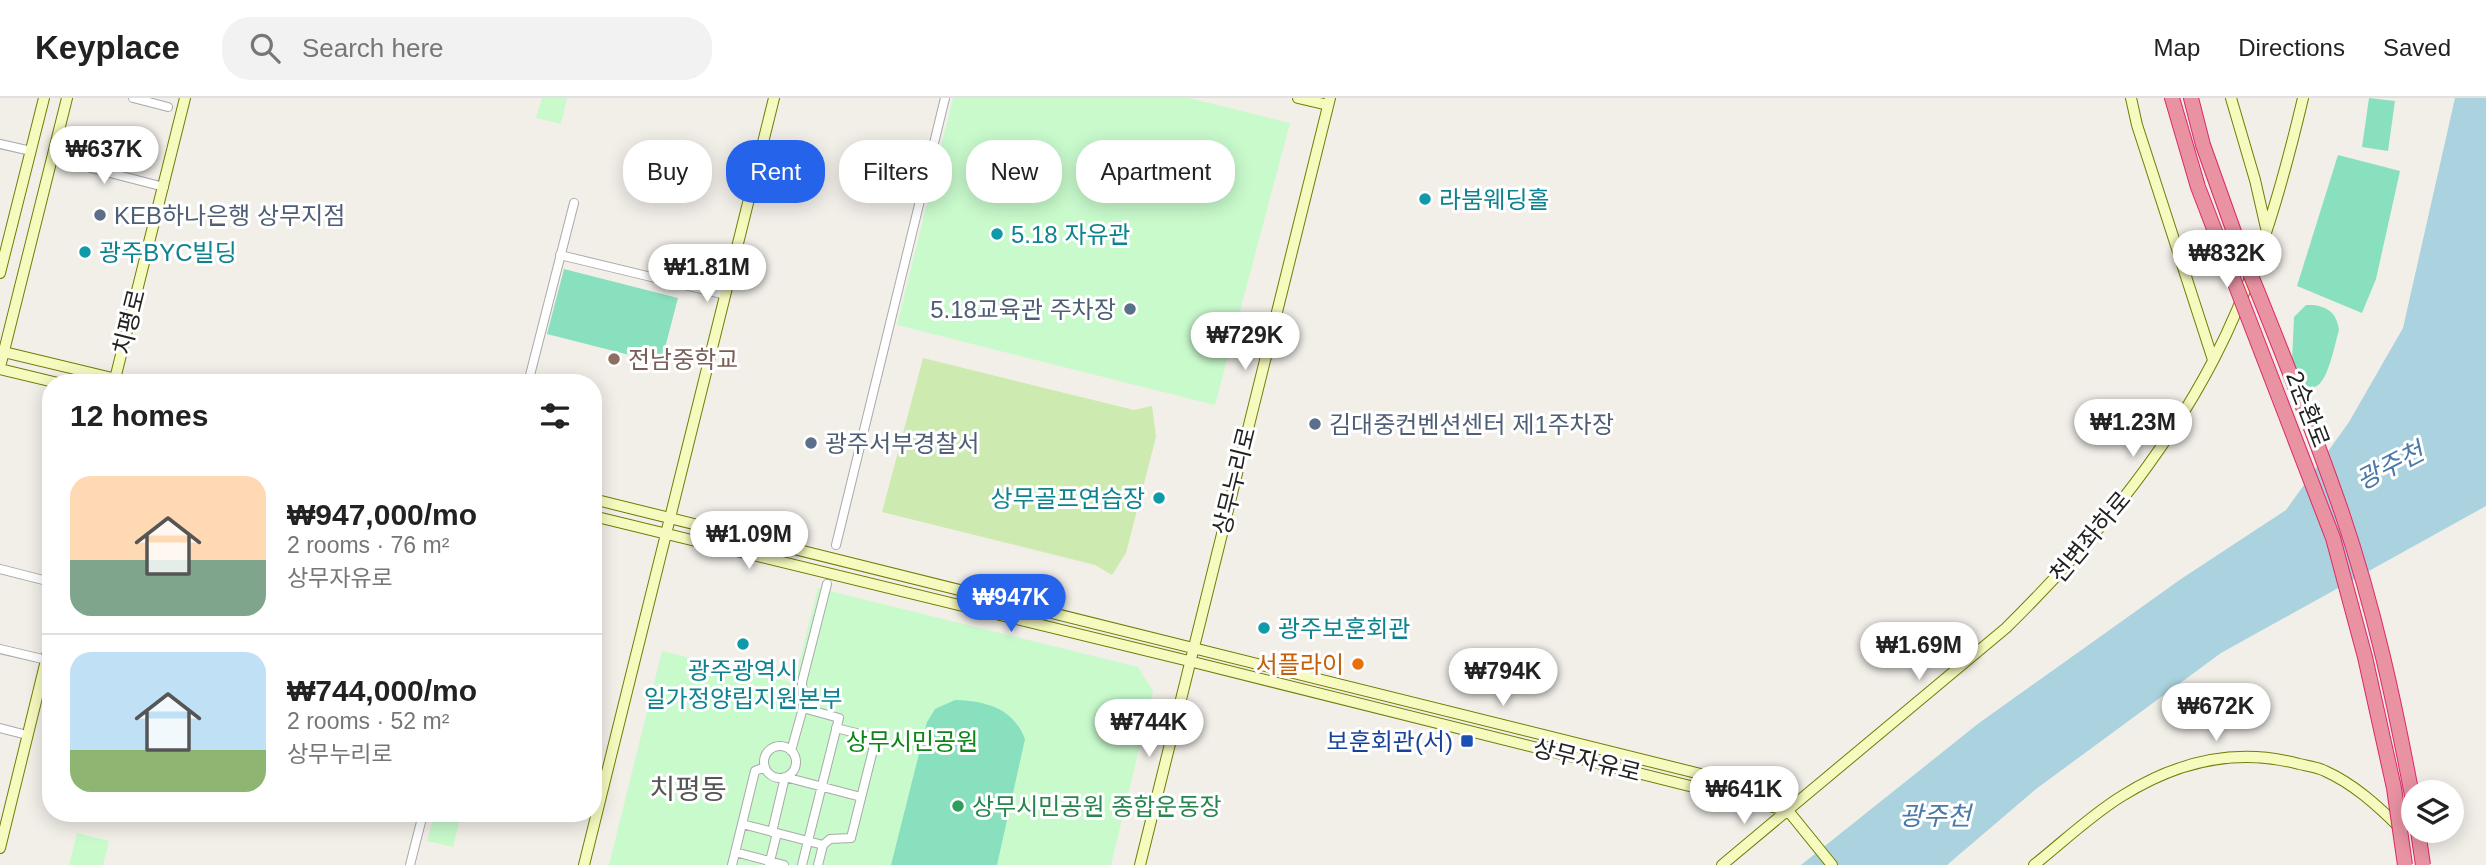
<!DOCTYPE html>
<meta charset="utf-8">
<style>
:root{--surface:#fff;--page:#f2f2f2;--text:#222;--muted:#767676;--line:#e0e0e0;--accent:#2563eb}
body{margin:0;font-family:Arial,"Noto Sans KR",sans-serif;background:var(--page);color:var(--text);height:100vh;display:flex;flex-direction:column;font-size:26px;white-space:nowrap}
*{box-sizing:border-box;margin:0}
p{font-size:23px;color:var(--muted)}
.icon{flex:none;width:38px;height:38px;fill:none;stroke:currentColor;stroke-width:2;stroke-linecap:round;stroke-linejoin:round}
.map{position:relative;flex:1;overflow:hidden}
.side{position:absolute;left:42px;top:276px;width:560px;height:448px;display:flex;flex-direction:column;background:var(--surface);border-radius:28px;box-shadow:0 4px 18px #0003}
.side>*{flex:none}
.hud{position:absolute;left:623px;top:42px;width:665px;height:63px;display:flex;gap:14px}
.fabs{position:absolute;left:2401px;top:682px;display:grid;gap:14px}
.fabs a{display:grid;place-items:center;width:63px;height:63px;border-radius:50%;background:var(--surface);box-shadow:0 4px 18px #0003;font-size:35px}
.price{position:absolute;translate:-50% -60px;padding:0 16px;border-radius:24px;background:#fff;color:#222;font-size:23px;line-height:46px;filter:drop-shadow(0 2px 4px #0008)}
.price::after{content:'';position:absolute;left:50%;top:42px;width:21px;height:16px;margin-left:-10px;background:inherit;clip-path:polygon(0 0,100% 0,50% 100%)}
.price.current{background:var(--accent);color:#fff}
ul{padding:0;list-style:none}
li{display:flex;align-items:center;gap:21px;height:175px;padding:0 28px}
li+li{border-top:2px solid var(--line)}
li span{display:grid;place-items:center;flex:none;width:196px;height:140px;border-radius:21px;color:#555}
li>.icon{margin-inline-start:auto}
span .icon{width:84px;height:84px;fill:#fffc;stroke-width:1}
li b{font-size:30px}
h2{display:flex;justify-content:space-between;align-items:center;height:84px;padding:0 28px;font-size:30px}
.tag{padding:0 24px;border-radius:28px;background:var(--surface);box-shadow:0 4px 18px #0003;font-size:24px;line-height:63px}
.tag.current{background:var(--accent);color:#fff}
header{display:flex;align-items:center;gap:42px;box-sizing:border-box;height:98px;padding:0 35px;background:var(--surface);border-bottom:2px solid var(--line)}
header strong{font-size:33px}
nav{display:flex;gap:38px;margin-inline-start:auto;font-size:24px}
.search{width:490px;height:63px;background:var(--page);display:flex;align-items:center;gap:18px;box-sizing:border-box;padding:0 24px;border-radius:28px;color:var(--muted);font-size:26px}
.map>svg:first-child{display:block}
.grass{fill:#cdebb0}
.park{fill:#c8facc}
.pitch{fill:#88e0be}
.water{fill:#aad3df}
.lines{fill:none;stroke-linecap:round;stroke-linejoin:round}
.street-casing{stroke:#a9a9a9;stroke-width:10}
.secondary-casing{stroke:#707d05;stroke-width:12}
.highway-casing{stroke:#dc2a67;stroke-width:16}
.street{stroke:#fff;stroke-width:8}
.secondary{stroke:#f7fabf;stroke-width:10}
.highway{stroke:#e892a2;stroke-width:14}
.highway-bridge-casing{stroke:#dc2a67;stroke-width:16;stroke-linecap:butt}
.highway-bridge{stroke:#e892a2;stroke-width:14}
.culture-dot{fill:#0f9aa8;stroke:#fff;stroke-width:2.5}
.service-dot{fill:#5c6f8a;stroke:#fff;stroke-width:2.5}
.education-dot{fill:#8d6e63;stroke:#fff;stroke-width:2.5}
.food-dot{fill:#e8710a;stroke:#fff;stroke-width:2.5}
.transit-dot{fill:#1a4fb4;stroke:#fff;stroke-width:2.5}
.leisure-dot{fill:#2e9e5b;stroke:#fff;stroke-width:2.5}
.labels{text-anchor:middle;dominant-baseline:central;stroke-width:6;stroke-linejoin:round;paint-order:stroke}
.culture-label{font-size:24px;fill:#0d838f;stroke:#fff;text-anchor:start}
.service-label{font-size:24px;fill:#4e5e75;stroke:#fff;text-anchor:start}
.street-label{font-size:24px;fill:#222;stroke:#fff}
.education-label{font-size:24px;fill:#785e54;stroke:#fff;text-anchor:start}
.food-label{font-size:24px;fill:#c56008;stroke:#fff;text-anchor:end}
.park-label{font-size:24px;fill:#0c8416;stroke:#fff}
.transit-label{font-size:24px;fill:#164399;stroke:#fff;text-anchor:end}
.leisure-label{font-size:24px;fill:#27864d;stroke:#fff;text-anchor:start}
.water-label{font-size:26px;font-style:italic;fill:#4a7aab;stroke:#fff}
.quarter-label{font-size:28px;fill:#555;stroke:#fff}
</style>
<header>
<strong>Keyplace</strong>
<div class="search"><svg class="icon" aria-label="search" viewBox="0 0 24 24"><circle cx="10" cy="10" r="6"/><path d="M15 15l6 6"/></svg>Search here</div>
<nav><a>Map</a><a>Directions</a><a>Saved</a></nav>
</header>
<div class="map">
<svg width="2486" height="767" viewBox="0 0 2486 767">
<rect width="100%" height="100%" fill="#f2efe9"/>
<path class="grass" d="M923,260L1134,312L1152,308L1156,339L1126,455L1112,477L1095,467L882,414Z"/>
<path class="park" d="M542,0H567L561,26L536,20Z
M953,0H1189L1290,25L1215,307L897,227Z
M818,490L1138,569L1153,593L1111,767H609L662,553L794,585Z
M434,718L459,724L453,749L427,743Z
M77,735L109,743L103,767H69Z"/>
<path class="pitch" d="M2369,0L2395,3L2388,53L2362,49Z
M2338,57L2400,73L2376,181L2362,215L2297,188Z
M564,171L678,200L661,265L547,236Z
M2306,207C2324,206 2337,213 2339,232C2335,245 2328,285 2315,289C2310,290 2304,287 2299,286L2292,262L2294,219Z
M955,602C986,603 1013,610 1025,641L997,767H891L927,624L935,611Z"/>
<path class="water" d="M2455,0H2486V408L2221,555L2036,691L1947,767H1801L1979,625L2181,481L2286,412L2349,324L2403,230Z"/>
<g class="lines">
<defs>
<path id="street" d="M133,0L168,9
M0,46L31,53
M52,60L164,89
M560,157L726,197
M528,285L574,105
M836,447L945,0
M0,471L51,484
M0,551L51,563
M803,610L839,620L808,743L823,747L818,767
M0,630L27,637
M764 664a16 16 0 1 1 32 0a16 16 0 1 1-32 0Z
M791,653L803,610L802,584L827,486
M742,726L777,735L769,767
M772,734L785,679L861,699
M777,735L808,743L802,767
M823,747L830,741L851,740L876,640L836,630
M735,754L784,767
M410,767L423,716
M732,767L755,673L765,669"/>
<path id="secondary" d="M1298,0L1328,7
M2131,0L2137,27L2213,262
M2231,0L2255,82L2266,130
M0,175L44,0
M0,253L133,285
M0,269L67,0
M0,271L58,285
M114,285L185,0
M593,401L1773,694L1832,767
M593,418L1189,563L1786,712
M0,750L51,542
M584,767L774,0
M1140,767L1330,0
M1722,767L2006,530C2087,450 2161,363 2214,261C2256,180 2282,89 2303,0
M2034,767C2063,744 2091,717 2122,698C2176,664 2236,649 2299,666C2308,668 2317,669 2325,673C2354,686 2378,708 2400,730"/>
<path id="highway" d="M2172,0L2198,89L2231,175
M2191,0L2203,47L2239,148"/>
</defs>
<use href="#street" class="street-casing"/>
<use href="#secondary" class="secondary-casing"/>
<use href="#highway" class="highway-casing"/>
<use href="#street" class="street"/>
<use href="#secondary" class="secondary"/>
<use href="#highway" class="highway"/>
<defs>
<path id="highway-bridge" d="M2239,148C2275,236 2311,325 2342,415C2374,509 2395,606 2413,703
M2231,175L2333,440L2365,559L2394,690L2405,767
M2418,733L2423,767"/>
</defs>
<use href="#highway-bridge" class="highway-bridge-casing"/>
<use href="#highway-bridge" class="highway-bridge"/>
</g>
<g class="culture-dot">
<circle cx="1425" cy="101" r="7"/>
<circle cx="997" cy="136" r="7"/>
<circle cx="85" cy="154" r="7"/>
<circle cx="1159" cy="400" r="7"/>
<circle cx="1264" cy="530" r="7"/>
<circle cx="743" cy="546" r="7"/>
</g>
<g class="service-dot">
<circle cx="100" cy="117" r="7"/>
<circle cx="1130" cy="211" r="7"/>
<circle cx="1315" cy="326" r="7"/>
<circle cx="811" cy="345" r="7"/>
</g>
<circle class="education-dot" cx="614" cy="261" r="7"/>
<circle class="food-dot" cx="1358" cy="566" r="7"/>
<rect class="transit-dot" x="1460" y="636" width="14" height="14" rx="3.5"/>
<circle class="leisure-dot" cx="958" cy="708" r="7"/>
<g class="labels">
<g class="culture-label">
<text x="1439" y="101">라붐웨딩홀</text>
<text x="1011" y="136">5.18 자유관</text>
<text x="99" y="154">광주BYC빌딩</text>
<text x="1145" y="400" text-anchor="end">상무골프연습장</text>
<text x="1278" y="530">광주보훈회관</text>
<text x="743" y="572" text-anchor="middle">광주광역시<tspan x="743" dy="28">일가정양립지원본부</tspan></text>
</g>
<g class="service-label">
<text x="114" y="117">KEB하나은행 상무지점</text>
<text x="1116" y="211" text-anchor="end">5.18교육관 주차장</text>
<text x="1329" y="326">김대중컨벤션센터 제1주차장</text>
<text x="825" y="345">광주서부경찰서</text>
</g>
<g class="street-label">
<text transform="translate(129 224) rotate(-76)">치평로</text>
<text transform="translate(2308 311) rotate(69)">2순환로</text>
<text transform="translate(1234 383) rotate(-76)">상무누리로</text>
<text transform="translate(2090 439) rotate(-50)">천변좌하로</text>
<text transform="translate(1587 662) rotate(14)">상무자유로</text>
</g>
<g class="education-label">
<text x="628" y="261">전남중학교</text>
</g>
<g class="food-label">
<text x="1344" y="566">서플라이</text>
</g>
<g class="park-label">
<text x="912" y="643">상무시민공원</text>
</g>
<g class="transit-label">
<text x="1453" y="643">보훈회관(서)</text>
</g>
<g class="leisure-label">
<text x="972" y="708">상무시민공원 종합운동장</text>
</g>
<g class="water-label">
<text transform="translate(2390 368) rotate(-27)">광주천</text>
<text x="1935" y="718">광주천</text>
</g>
<g class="quarter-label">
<text x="688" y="691">치평동</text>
</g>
</g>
</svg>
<div class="fabs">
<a><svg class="icon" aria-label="layers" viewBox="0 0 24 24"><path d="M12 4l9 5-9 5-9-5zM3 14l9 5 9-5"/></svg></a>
</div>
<b class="price" style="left:104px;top:88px">₩637K</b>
<b class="price" style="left:2227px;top:192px">₩832K</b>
<b class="price" style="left:707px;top:206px">₩1.81M</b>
<b class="price" style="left:1245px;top:274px">₩729K</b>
<b class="price" style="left:2133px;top:361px">₩1.23M</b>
<b class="price" style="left:749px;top:473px">₩1.09M</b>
<b class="price current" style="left:1011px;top:536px">₩947K</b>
<b class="price" style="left:1919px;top:584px">₩1.69M</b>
<b class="price" style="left:1503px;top:610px">₩794K</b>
<b class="price" style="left:2216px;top:645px">₩672K</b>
<b class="price" style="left:1149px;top:661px">₩744K</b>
<b class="price" style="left:1744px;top:728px">₩641K</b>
<div class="hud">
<a class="tag">Buy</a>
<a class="tag current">Rent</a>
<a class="tag">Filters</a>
<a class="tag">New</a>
<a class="tag">Apartment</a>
</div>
<section class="side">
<h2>12 homes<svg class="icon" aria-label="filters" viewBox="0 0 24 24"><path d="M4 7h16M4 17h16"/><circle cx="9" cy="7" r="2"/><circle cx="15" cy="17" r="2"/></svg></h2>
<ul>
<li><span style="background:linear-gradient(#ffd9b3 60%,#7fa58c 0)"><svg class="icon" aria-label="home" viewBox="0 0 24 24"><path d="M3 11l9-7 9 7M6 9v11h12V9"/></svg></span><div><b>₩947,000/mo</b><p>2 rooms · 76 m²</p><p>상무자유로</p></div></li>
<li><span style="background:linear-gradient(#bfe0f5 70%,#8fb573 0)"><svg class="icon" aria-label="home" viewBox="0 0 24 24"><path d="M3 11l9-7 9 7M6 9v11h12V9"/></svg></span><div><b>₩744,000/mo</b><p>2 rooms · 52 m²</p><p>상무누리로</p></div></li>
</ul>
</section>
</div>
